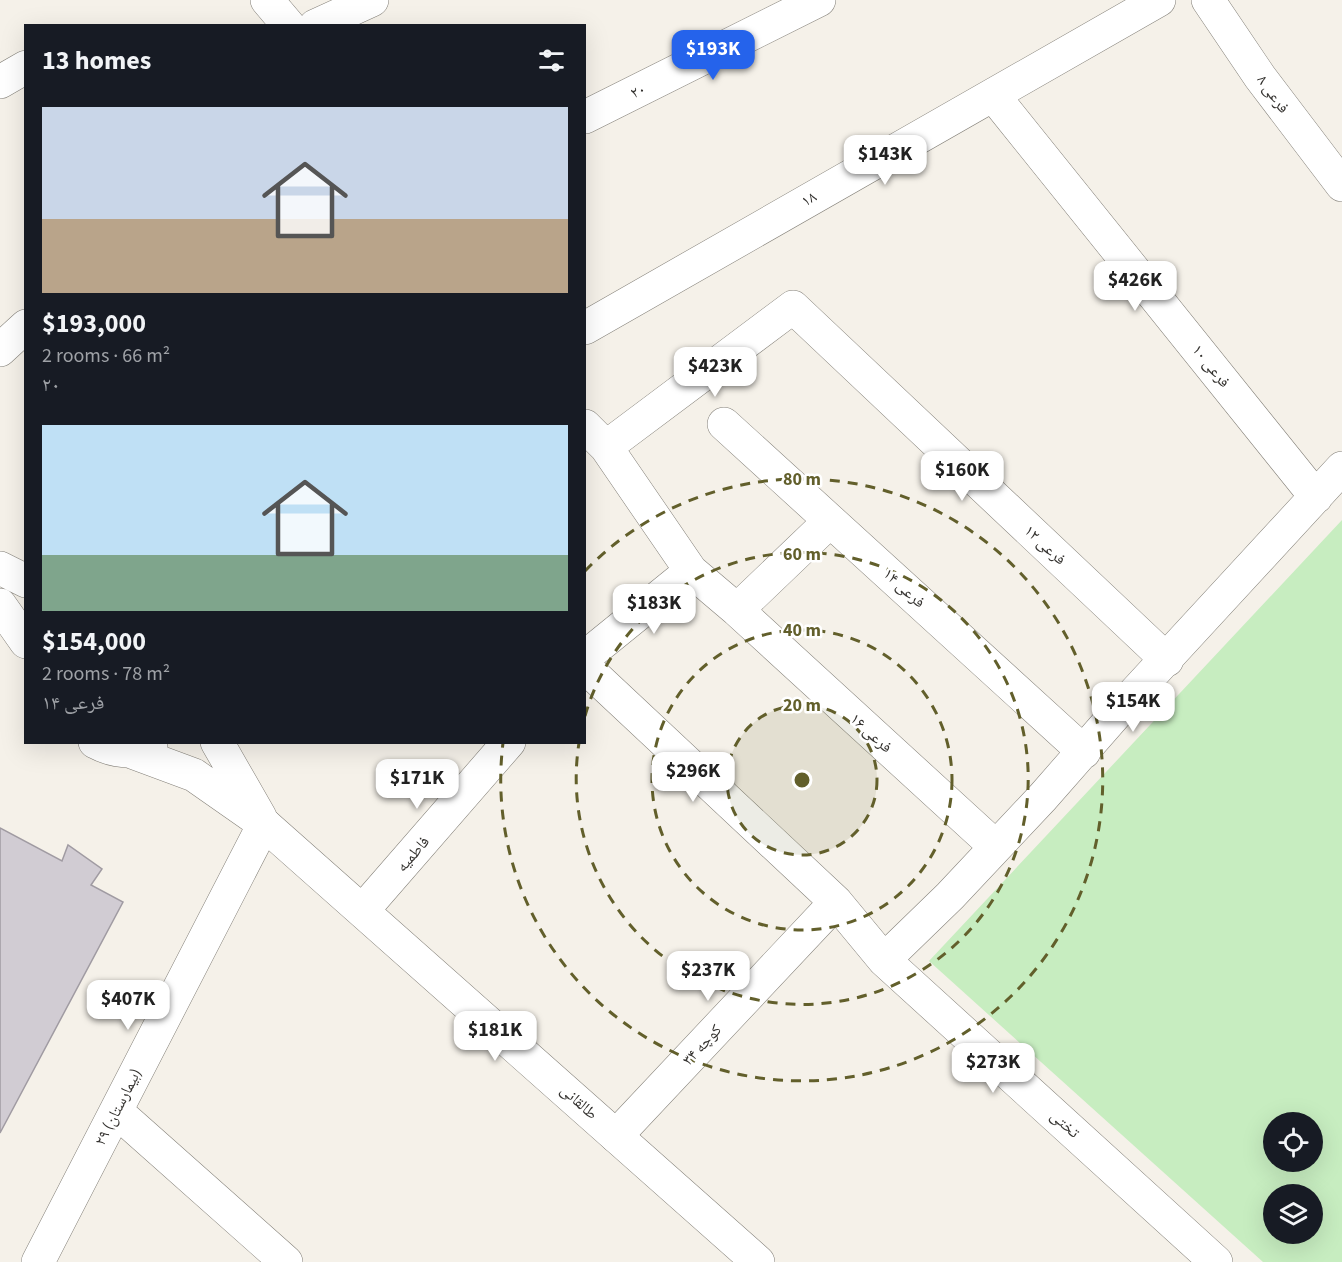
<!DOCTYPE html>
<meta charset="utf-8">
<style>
:root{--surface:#171b24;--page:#242831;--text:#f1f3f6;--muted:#9ea1a6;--accent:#2563eb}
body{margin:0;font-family:"Source Sans 3","Noto Naskh Arabic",sans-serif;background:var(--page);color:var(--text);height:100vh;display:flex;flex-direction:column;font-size:22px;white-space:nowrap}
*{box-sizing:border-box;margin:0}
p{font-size:20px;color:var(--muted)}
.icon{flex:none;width:33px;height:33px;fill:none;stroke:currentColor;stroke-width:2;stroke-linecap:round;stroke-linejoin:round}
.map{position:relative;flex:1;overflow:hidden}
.drawer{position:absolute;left:24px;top:24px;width:562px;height:720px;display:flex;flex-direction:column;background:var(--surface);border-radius:0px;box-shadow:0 6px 24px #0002}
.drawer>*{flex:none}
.buttons{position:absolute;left:1263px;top:1112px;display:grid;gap:12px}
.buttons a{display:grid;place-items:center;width:60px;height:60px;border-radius:50%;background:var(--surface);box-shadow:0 6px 24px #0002;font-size:30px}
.price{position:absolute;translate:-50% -51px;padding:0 14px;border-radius:12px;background:#fff;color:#222;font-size:20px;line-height:39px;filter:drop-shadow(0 2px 3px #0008)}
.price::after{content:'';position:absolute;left:50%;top:36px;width:18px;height:14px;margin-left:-9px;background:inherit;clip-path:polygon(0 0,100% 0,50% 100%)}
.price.selected{background:var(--accent);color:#fff}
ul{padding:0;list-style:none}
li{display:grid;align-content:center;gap:12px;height:318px;padding:0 18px}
li span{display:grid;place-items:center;height:186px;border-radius:0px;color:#555}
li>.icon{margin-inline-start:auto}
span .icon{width:108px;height:108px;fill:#fffc;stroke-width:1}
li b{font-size:26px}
h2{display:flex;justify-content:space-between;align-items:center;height:72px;padding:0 18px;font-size:26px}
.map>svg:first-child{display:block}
.green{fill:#c7edc0;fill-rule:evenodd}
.building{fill:#d1ccd3;stroke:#a09ba2;stroke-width:1.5}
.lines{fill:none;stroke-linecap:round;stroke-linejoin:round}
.minor-casing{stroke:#848079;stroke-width:34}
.major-casing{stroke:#848079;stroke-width:34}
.minor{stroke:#fff;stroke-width:33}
.major{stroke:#fff;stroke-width:33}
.ring{fill:none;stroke:#625f2b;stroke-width:3;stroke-dasharray:10 8}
.labels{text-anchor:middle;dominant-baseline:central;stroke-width:5;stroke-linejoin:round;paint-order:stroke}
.street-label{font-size:16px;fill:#353330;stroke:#fff}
.centre{fill:#625f2b;stroke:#fff;stroke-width:3}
.ring-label{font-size:18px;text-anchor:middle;font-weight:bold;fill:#625f2b;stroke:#fff;stroke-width:5;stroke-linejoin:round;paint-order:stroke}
</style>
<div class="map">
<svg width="1342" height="1262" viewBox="0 0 1342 1262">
<rect width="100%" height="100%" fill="#f5f1e9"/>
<path class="green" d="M1342,520V1262H1263L929,961ZM1274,1122H1312V1161H1274ZM1274,1194H1312V1233H1274Z"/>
<path class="building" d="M0,828L62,861L68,845L102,869L91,885L123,902L0,1133Z"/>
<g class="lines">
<defs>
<path id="minor" d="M267,0L289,26
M1208,0L1260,77L1342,185
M315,26L372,0
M0,82L26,67
M993,95L1316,497
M585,117L819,0
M585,328L1159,0
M0,350L26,326
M724,424L1084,752
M585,426L606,447L691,571L737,610L996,847
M606,447L793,307L1167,660
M737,610L830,521
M585,657L691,571
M585,667L836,902L884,960L1216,1262
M363,910L509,742
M884,960L950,896L1043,797L1128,700L1342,468
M116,1111L286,1262
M616,1136L836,902
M38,1262L264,824"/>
<path id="major" d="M0,568L26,581
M0,605L26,642
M95,742C114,752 131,754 151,747
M217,742L260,817
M132,752L194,775L264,824L758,1262"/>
</defs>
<use href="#minor" class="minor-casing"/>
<use href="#major" class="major-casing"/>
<use href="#minor" class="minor"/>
<use href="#major" class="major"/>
</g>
<circle cx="802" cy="780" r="75" fill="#625f2b" fill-opacity=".12"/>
<g class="ring">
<circle cx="802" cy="780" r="75"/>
<circle cx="802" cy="780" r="150"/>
<path d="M585 716A226 226 0 1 1 579 743"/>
<path d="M585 571A301 301 0 1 1 503 743"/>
</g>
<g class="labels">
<g class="street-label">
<text transform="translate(638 91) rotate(-27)">۲۰</text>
<text transform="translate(1273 94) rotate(54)">فرعی ۸</text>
<text transform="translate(809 199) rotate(-30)">۱۸</text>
<text transform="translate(1211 366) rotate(51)">فرعی ۱۰</text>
<text transform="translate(1045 545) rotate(43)">فرعی ۱۲</text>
<text transform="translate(904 588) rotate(42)">فرعی ۱۴</text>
<text transform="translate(871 733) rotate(42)">فرعی ۱۶</text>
<text transform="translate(413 854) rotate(-49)">فاطمیه</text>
<text transform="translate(702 1045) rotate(-47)">کوچه ۳۴</text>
<text transform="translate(579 1102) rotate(42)">طالقانی</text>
<text transform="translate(118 1107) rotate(-63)">۲۹ (بیمارستان)</text>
<text transform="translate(1065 1124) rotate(42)">تختی</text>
</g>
</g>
<circle cx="802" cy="780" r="9" class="centre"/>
<g class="ring-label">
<text x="802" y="485">80 m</text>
<text x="802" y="560">60 m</text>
<text x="802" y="636">40 m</text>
<text x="802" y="711">20 m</text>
</g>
</svg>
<div class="buttons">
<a><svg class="icon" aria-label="locate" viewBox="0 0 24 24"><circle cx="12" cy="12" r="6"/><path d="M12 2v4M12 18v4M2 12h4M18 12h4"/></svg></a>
<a><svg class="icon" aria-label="layers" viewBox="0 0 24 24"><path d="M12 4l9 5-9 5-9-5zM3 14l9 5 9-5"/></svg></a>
</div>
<b class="price selected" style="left:713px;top:81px">$193K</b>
<b class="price" style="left:885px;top:186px">$143K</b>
<b class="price" style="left:1135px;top:312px">$426K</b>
<b class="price" style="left:715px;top:398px">$423K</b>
<b class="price" style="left:962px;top:502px">$160K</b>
<b class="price" style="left:654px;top:635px">$183K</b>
<b class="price" style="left:1133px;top:733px">$154K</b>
<b class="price" style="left:693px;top:803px">$296K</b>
<b class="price" style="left:417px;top:810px">$171K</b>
<b class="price" style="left:708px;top:1002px">$237K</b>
<b class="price" style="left:128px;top:1031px">$407K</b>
<b class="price" style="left:495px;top:1062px">$181K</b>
<b class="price" style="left:993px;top:1094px">$273K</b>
<section class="drawer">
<h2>13 homes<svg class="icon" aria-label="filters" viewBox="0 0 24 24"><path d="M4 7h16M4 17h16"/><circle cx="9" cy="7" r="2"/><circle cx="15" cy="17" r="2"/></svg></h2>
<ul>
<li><span style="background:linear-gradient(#c9d6e8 60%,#b9a48a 0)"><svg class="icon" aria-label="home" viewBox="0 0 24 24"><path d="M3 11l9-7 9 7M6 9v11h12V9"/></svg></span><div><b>$193,000</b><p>2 rooms · 66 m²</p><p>۲۰</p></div></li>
<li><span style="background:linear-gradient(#bfe0f5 70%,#7fa58c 0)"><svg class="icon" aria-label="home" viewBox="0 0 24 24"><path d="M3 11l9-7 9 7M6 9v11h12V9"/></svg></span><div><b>$154,000</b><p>2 rooms · 78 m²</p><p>فرعی ۱۴</p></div></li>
</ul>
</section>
</div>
